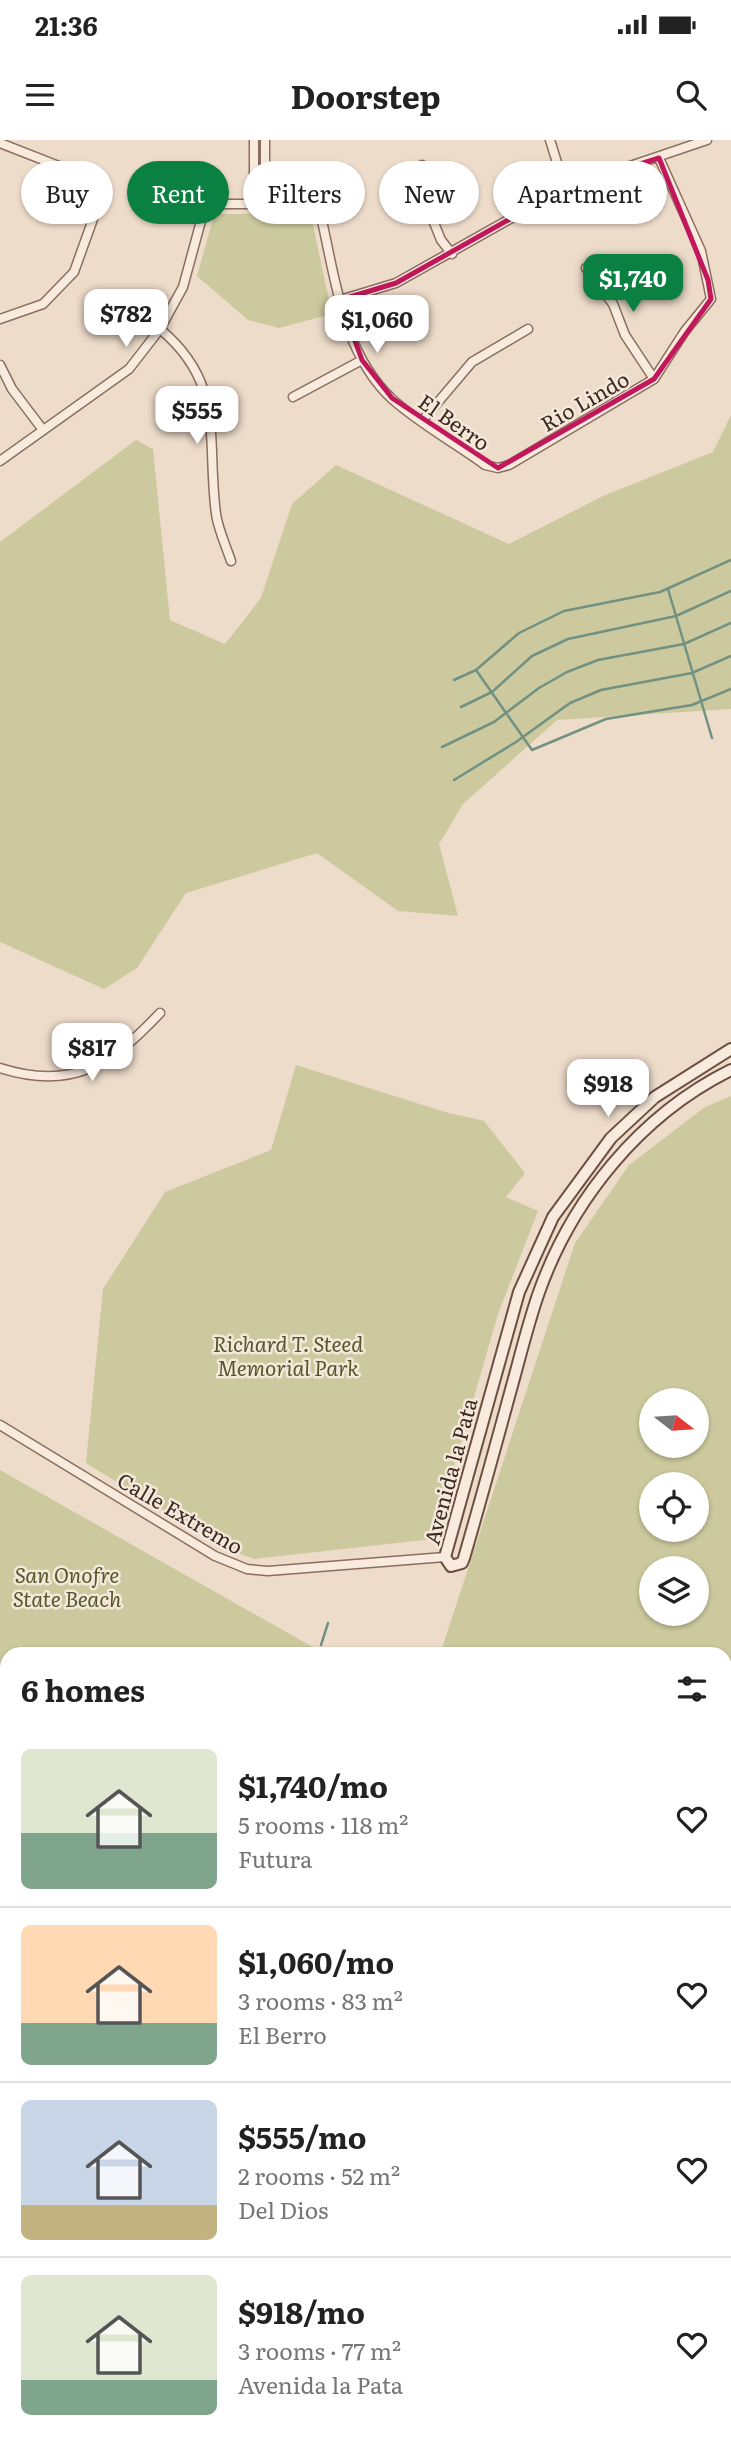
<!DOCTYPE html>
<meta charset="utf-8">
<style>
:root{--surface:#fff;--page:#f2f2f2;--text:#222;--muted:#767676;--line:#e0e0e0;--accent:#0b8043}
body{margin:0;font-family:Literata,serif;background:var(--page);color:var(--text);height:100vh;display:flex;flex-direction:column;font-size:26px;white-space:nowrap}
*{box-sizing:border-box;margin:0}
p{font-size:23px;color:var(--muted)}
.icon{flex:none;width:38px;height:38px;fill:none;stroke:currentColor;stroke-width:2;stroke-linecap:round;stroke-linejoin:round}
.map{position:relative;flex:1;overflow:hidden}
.details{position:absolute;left:0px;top:1507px;width:732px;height:800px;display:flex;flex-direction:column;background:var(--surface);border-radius:21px 21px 0 0;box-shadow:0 2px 5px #0004}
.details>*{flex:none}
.hud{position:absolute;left:21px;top:21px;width:690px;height:63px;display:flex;gap:14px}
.needle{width:46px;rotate:107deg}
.fabs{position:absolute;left:639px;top:1248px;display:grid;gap:14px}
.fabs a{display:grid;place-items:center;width:70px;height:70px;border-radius:50%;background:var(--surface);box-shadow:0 2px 5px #0004;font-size:35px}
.price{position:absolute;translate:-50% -60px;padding:0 16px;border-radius:14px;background:#fff;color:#222;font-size:23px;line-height:46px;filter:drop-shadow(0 2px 4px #0008)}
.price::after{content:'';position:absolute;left:50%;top:42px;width:21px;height:16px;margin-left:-10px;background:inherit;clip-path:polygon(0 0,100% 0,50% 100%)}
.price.active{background:var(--accent);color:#fff}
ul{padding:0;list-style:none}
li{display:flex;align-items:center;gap:21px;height:175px;padding:0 21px}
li+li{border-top:2px solid var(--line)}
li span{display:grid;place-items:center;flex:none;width:196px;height:140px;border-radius:10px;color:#555}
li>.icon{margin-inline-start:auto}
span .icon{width:84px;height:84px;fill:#fffc;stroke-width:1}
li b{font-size:30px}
h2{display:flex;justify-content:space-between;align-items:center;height:84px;padding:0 21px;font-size:30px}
.tag{padding:0 24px;border-radius:32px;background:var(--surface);box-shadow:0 2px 5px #0004;font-size:24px;line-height:63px}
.tag.active{background:var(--accent);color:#fff}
.status{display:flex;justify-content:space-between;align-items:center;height:49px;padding:0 35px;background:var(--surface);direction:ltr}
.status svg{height:19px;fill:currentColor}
header{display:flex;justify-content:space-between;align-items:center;height:91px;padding:0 21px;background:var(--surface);font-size:32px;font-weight:700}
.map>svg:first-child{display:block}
.green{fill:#ccc99e;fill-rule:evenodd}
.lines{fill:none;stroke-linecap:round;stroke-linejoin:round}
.stream{stroke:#719183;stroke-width:2.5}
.street-casing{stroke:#8a6e5f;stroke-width:11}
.secondary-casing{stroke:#6c4f42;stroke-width:14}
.street{stroke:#f8ebdd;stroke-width:8}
.secondary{stroke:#f8ebdd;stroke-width:10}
.marked{fill:none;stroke:#c2185b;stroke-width:5;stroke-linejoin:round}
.labels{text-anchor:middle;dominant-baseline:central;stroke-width:5;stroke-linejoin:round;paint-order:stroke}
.street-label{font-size:21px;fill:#3b2922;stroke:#f5e8da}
.park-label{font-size:21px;font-style:italic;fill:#545729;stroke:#f5e8da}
</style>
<div class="status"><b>21:36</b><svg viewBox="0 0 49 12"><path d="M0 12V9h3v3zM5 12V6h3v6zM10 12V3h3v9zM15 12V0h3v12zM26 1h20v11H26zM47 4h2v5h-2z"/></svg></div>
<header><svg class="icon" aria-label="menu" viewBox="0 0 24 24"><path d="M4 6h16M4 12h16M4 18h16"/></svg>Doorstep<svg class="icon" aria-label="search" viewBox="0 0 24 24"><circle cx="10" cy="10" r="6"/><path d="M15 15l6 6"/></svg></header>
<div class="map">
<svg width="731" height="2305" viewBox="0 0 731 2305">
<rect width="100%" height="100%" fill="#eedcca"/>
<path class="green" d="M218,74H305L312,80L332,174L279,188L248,180L197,136L213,79Z
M731,275V569L557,580L463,664L439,704L458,776L398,771L317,713L186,753L137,828L104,849L0,802V402L136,300L153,309L170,480L225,504L261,458L292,364L336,325L509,404L603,356L713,312Z
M296,925L445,972L484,981L525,1033L506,1057L538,1071L498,1174L433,1399L254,1419L222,1407L86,1323L103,1149L165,1052L271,1010Z
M731,956V2305H0V1330L325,1514H7V2300H724V1514H440L575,1103L629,1025L705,967ZM651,1260H696V1306H651ZM651,1344H696V1390H651ZM651,1428H696V1474H651Z"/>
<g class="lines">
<path class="stream" d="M668,449L712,598
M476,530L519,493L564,471L660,452L731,420
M454,540L476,530L532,610L606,579L692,565L731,549
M461,567L492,552L532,516L568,499L676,476L731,451
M442,607L494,582L539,548L567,532L598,520L684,504L731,483
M454,640L516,602L570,563L601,550L692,533L731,516
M321,1505L328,1483
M0,2172L7,2166"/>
<defs>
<path id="street" d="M550,0L565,48
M0,3L92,39L101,47L102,54L74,132L43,164L0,179
M422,25V53L441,100L452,114
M254,65V0
M265,65V0
M586,128L613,164L625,195L654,239
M340,160L396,143L565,48L707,0
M160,189C226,244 206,298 216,374C218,389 226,406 231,421
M0,225L12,249L43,290
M293,257L362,220
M422,281L472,222L528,189
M0,321L129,229L160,189L183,147L201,81L209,68L225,64H303L316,69L322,81C336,142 343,213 392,259C420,284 455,303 485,325L498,328L509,325L654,239L685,191L711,159L701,111L659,18
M0,928C72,951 111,925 160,873
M0,1285L215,1416L247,1429L268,1431L445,1417"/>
<path id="secondary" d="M731,909L655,957L611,998L553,1077L519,1152L445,1417L451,1426L462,1423L464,1418C480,1363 495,1308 510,1253C519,1221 527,1187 538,1155C571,1060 640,975 731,930"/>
</defs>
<use href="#street" class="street-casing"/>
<use href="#secondary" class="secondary-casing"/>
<use href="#street" class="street"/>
<use href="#secondary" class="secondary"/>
</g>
<path class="marked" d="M659,18L708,140L711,159L654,239L498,328L392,258L362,220L340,160L396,143L565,48Z"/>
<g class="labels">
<g class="street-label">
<text transform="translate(584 260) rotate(-30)">Rio Lindo</text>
<text transform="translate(455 281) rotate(35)">El Berro</text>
<text transform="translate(449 1331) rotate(-75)">Avenida la Pata</text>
<text transform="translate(181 1372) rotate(30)">Calle Extremo</text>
</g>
<g class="park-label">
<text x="288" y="1202">Richard T. Steed<tspan x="288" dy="24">Memorial Park</tspan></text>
<text x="67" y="1433">San Onofre<tspan x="67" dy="24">State Beach</tspan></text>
</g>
</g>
</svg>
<div class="fabs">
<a><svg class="needle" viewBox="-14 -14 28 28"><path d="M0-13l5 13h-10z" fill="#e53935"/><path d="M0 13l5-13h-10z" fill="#767676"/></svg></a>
<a><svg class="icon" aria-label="locate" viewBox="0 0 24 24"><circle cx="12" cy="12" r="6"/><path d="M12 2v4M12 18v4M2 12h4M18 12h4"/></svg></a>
<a><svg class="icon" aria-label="layers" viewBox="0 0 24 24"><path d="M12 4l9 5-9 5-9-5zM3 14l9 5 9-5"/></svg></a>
</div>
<b class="price active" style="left:633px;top:174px">$1,740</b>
<b class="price" style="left:126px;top:209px">$782</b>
<b class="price" style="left:377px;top:215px">$1,060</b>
<b class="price" style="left:197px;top:306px">$555</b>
<b class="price" style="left:92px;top:943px">$817</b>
<b class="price" style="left:608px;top:979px">$918</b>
<div class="hud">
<a class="tag">Buy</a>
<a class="tag active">Rent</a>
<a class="tag">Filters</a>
<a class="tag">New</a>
<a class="tag">Apartment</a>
</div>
<section class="details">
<h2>6 homes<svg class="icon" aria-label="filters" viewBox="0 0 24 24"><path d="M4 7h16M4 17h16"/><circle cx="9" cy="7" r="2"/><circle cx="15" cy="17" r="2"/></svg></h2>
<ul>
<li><span style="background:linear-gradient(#dfe7d0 60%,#7fa58c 0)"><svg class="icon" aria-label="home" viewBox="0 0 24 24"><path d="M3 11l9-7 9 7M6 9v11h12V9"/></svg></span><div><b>$1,740/mo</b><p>5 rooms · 118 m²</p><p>Futura</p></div><svg class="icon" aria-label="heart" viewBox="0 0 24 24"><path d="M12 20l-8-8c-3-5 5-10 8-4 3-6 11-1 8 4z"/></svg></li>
<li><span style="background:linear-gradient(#ffd9b3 70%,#7fa58c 0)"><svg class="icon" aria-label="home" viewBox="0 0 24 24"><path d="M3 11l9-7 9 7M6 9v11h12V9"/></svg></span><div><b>$1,060/mo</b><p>3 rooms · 83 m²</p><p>El Berro</p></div><svg class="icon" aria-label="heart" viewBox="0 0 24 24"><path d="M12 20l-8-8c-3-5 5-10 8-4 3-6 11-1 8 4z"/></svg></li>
<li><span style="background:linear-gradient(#c9d6e8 75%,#c2b280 0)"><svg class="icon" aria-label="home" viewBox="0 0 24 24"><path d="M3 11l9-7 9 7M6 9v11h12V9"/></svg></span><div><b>$555/mo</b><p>2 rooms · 52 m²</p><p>Del Dios</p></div><svg class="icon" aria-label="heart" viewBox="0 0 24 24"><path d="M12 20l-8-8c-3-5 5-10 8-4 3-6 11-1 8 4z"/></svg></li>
<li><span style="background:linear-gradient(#dfe7d0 75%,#7fa58c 0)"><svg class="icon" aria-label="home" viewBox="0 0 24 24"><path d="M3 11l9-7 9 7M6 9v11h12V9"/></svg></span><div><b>$918/mo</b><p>3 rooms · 77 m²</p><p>Avenida la Pata</p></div><svg class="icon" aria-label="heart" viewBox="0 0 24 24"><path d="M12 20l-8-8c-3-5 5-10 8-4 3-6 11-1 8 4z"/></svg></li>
</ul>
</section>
</div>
